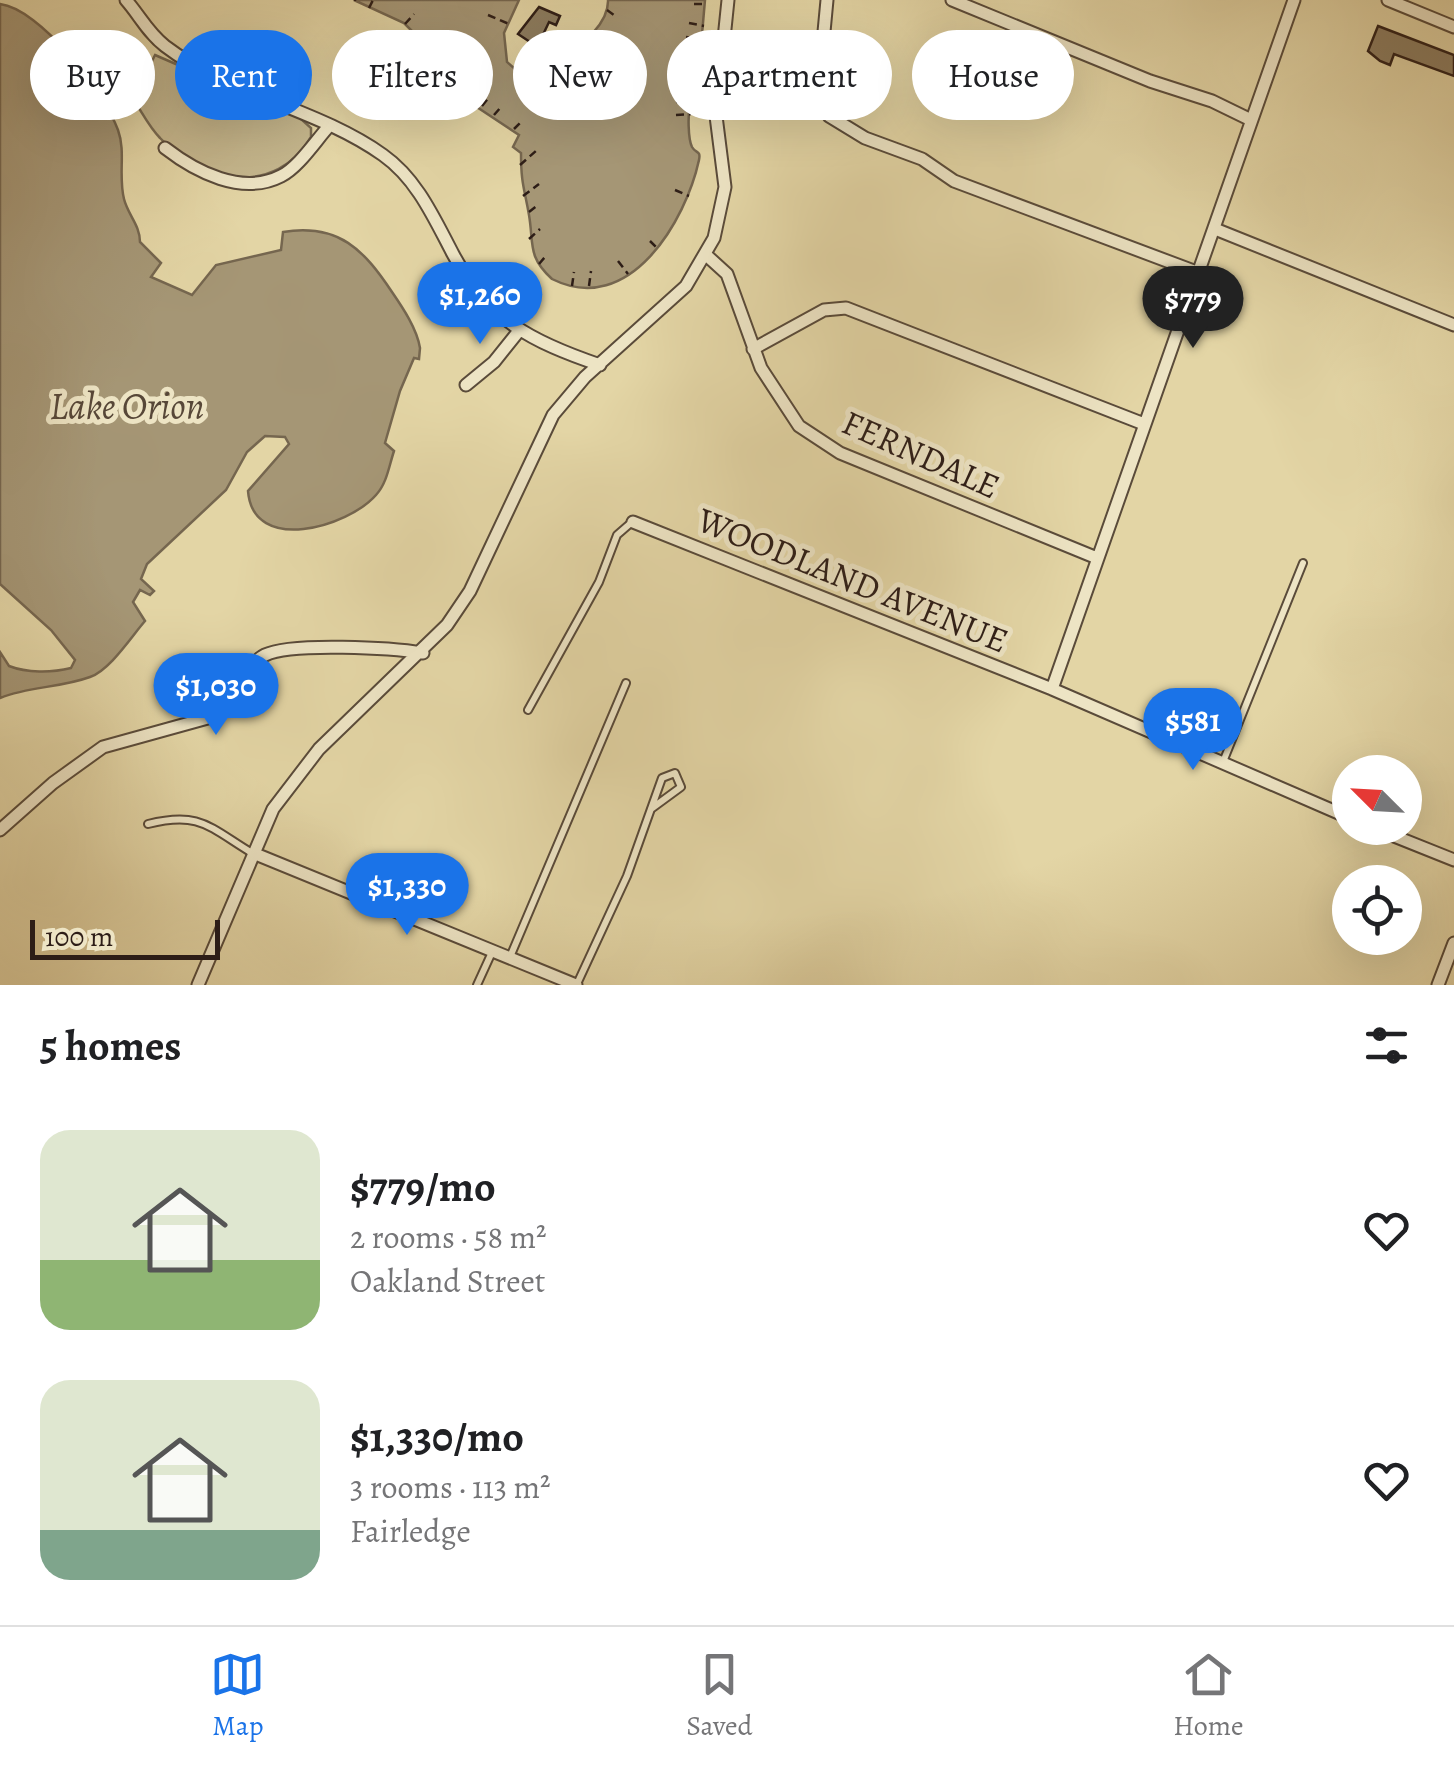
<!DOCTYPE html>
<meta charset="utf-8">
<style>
:root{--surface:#fff;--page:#f2f2f2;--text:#202124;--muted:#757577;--line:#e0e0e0;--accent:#1a73e8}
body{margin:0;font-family:Alegreya,serif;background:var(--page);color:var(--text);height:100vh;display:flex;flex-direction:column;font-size:38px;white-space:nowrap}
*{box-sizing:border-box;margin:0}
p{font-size:32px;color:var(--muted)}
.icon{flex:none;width:55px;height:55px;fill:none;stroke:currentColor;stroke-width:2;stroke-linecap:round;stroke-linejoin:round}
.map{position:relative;height:985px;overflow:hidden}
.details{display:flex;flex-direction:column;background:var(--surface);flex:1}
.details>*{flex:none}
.banner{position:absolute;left:30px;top:30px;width:1395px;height:90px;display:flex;gap:20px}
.needle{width:65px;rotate:294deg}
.controls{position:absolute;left:1332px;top:755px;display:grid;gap:20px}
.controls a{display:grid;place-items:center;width:90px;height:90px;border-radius:50%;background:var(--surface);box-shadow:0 10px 40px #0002;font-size:50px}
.scale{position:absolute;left:30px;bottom:25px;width:190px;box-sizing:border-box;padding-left:10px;border:5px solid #2d1d17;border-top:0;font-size:28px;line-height:35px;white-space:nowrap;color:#2d1d17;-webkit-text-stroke:8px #ede4c4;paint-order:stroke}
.price{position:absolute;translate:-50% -85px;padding:0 22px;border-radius:35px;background:var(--accent);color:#fff;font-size:32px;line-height:65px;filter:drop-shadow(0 2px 5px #0008)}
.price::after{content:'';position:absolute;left:50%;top:60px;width:30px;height:22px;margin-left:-15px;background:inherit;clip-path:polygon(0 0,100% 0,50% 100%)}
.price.selected{background:#222;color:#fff}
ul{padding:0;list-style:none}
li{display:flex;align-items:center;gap:30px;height:250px;padding:0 40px}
li span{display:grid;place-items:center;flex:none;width:280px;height:200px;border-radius:30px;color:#555}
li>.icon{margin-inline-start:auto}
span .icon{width:120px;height:120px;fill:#fffc;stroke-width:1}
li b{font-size:42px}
h2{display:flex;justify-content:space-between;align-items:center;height:120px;padding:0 40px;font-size:42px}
.tag{padding:0 35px;border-radius:45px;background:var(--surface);box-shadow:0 10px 40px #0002;font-size:35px;line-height:90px}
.tag.selected{background:var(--accent);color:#fff}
.dock{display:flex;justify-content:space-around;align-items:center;height:140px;border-top:2px solid var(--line);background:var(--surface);font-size:28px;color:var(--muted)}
.dock a{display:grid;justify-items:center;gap:5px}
.dock .selected{color:var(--accent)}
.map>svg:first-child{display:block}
.green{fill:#c4b68d;stroke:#786a52;stroke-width:2.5}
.water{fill:#a59675;stroke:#75664f;stroke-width:2.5}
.building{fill:#8c7d61;stroke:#2d1d17;stroke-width:2.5}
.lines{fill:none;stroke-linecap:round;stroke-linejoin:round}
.lane-casing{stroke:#5a4b3a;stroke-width:10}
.street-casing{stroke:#5a4b3a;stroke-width:15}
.path{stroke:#2d1d17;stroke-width:2.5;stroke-dasharray:8 5;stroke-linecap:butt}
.lane{stroke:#ede4c4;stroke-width:6}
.street{stroke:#ede4c4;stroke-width:11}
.labels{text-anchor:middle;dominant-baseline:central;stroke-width:10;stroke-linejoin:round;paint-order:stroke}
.street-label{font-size:35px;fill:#2d1d17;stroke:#ede4c4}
.water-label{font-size:38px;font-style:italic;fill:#574738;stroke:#ede4c4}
</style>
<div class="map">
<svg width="1454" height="985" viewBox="0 0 1454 985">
<rect width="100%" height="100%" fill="#e3d5a5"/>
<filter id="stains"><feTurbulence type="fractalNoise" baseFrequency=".002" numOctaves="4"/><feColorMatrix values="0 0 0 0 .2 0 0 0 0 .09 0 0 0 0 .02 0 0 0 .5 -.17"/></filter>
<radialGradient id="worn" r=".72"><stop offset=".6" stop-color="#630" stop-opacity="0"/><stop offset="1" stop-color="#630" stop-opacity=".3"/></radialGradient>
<path class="green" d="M155,55L300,118L311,128V137C276,197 203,184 160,138C149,127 142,112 133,99Z"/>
<path class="water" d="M354,0H519L504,33L507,62L515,69H532L534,57L563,59C581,45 609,24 608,0H705L701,46L704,49C691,61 684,130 692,147C696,154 701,150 699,160C686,220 630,318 552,279C527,256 534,244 529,215C524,187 521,183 521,153L513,147L519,135L442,84L423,42L404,23Z
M0,4C40,9 103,90 118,130C126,152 118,175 124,199C128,215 140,225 140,242L161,263L151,277L192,295L216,265L281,250L283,232C339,223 364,250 392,292C403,308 417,329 420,348L419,359L414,358L400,391L385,443L394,451C389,466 387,483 376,495C348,527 253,555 248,491L289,444L285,437L265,436L247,452L226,490L147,564L141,579L154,591L150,595L140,590L133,602L145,621C131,637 110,670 90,677C60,688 30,686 0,698V652L9,666C27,673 51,673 71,668L75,660L51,630L0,584Z"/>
<path class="building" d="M539,7L560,16L556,25L549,22L541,39L530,42L518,34Z
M1378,26L1454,55V76L1394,54L1390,65L1380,61L1368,51Z"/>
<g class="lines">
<defs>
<path id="lane" d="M528,710L599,582L617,535L632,522
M1223,762L1303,563
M148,824C200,811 209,827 252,853
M510,957L626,683
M577,984L627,876L662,778L675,773L681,787L651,809
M477,985L493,950"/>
<path id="street" d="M126,0C140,16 148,33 165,46C229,95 317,108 383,155C417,179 434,218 453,254C488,320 532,342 600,365
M827,0L818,95L829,116L865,138L922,159L954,181L1199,273
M952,0L1150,81L1212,101L1251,120
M1388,0L1454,27
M165,148C196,172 242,196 281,176C299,167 316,140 330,125
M1215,229L1454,325
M705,254L727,274L761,368L799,426L840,453L1097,558
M753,349L824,310L846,308L1144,424
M466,385L494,362L518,332
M633,522L1052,689L1350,818
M1052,689L1294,0
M1374,828L1454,860
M0,830L53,783L103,747L215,716C235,700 242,667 265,655C291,642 393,648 423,653
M253,853L576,985
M198,985L273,809L319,749L447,625L470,591L553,415L585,377L686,286L714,238L725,187L716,116L728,0
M1438,985L1454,943"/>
</defs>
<use href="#lane" class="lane-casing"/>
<use href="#street" class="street-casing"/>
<path class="path" d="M355,1V0
M694,4H705
M369,8L373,0
M607,10L614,15
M488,15L509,24
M689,23L704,26
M405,24L414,14
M592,33L600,38
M686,37L701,39
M587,40L598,46
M423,42L435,32
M432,57L444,48
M679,57L697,61
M442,84L448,73
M676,85H692
M459,94L465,83
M470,99L477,89
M676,102L690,100
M482,106L490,96
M494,115L501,107
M676,115L691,114
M514,129L520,123
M520,165L537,150
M675,190L689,196
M523,196L539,184
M529,212L538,205
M529,239L540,229
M650,241L659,250
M618,261L628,274
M539,264L545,257
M572,286L574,272
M589,286L591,271"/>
<use href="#lane" class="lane"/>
<use href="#street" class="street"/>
</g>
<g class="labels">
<g class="street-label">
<text transform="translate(921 454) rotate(24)">FERNDALE</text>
<text transform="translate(853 580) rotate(22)">WOODLAND AVENUE</text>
</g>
<g class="water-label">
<text x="127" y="406">Lake Orion</text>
</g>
</g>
<rect width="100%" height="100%" filter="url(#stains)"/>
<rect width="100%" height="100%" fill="url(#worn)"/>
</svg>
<div class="controls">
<a><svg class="needle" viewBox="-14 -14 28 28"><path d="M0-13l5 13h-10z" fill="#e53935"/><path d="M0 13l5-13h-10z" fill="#757577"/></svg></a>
<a><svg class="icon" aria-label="locate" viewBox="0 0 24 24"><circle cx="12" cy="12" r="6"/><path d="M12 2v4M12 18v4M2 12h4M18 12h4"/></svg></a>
</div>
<div class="scale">100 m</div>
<b class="price" style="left:480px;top:347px">$1,260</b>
<b class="price selected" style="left:1193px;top:351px">$779</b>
<b class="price" style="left:216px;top:738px">$1,030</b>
<b class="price" style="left:1193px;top:773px">$581</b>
<b class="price" style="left:407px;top:938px">$1,330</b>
<div class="banner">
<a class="tag">Buy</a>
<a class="tag selected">Rent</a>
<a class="tag">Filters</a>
<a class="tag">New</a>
<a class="tag">Apartment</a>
<a class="tag">House</a>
</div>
</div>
<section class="details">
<h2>5 homes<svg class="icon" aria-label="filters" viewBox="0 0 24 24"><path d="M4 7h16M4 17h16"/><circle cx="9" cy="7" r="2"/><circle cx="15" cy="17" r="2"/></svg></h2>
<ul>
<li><span style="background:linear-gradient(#dfe7d0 65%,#8fb573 0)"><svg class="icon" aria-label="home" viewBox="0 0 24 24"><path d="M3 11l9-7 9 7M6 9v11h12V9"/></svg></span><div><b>$779/mo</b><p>2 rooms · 58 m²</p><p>Oakland Street</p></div><svg class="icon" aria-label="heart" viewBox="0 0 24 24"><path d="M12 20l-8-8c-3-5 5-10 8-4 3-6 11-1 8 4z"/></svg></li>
<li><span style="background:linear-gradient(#dfe7d0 75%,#7fa58c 0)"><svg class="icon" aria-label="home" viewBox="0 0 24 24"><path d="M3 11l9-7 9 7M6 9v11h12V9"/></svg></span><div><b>$1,330/mo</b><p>3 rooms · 113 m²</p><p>Fairledge</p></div><svg class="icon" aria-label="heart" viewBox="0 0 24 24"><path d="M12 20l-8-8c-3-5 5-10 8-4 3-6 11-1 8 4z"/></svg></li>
</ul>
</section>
<nav class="dock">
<a class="selected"><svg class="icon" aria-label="map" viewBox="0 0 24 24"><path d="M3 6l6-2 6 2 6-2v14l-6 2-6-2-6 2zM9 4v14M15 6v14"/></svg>Map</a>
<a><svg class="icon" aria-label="saved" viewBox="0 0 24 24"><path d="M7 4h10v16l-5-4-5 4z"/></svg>Saved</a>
<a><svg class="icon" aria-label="home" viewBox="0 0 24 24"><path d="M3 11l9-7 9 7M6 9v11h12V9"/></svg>Home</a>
</nav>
